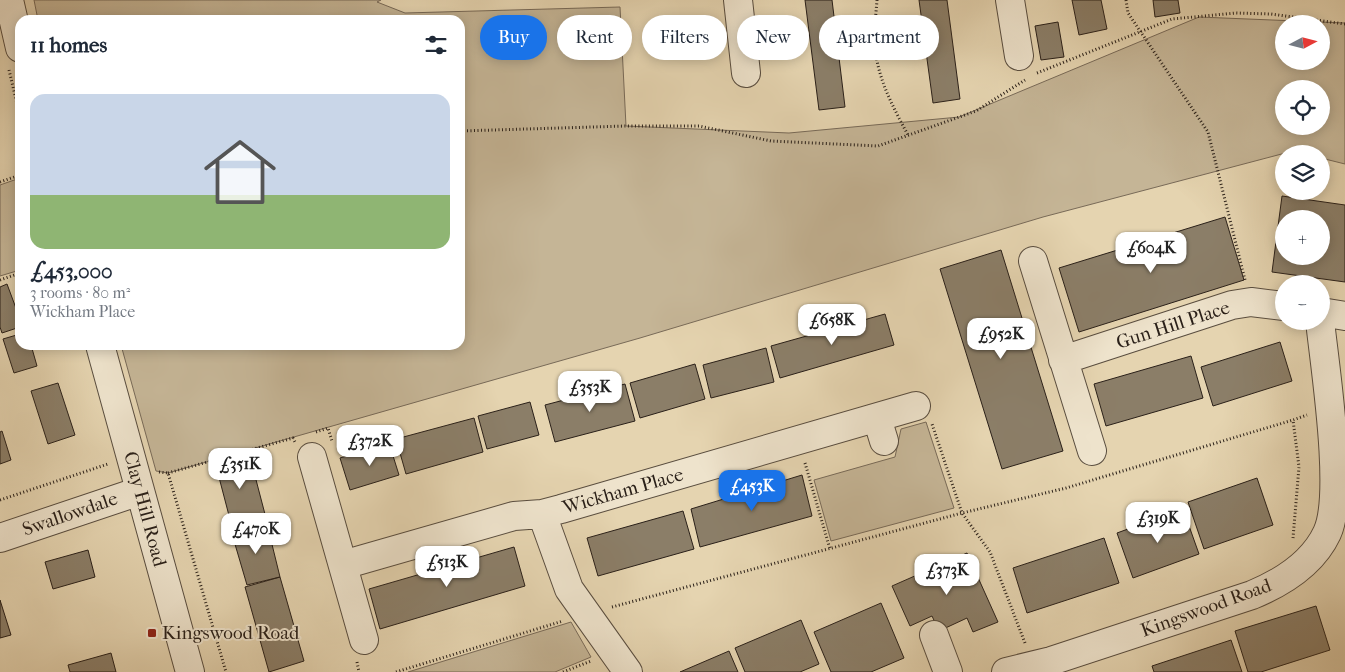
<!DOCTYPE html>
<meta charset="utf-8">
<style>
:root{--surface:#fff;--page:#f2f2f3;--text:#1f2937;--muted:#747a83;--accent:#1a73e8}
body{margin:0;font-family:"IM FELL French Canon",serif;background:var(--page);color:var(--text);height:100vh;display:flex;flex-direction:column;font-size:19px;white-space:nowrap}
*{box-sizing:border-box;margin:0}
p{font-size:16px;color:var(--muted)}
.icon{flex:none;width:28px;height:28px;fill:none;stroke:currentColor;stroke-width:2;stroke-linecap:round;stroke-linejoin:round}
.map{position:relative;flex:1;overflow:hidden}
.side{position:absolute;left:15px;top:15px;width:450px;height:335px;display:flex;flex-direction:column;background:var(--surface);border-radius:15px;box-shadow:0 2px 12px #0003}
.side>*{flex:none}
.top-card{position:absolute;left:480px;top:15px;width:475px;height:45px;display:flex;gap:10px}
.needle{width:32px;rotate:83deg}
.tools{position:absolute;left:1275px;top:15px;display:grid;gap:10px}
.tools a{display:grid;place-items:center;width:55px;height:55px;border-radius:50%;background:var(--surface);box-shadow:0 2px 12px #0003;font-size:25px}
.price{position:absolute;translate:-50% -42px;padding:0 11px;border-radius:10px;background:#fff;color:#222;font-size:16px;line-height:32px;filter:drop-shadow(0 1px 2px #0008)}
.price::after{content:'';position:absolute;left:50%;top:30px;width:15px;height:11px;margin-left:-8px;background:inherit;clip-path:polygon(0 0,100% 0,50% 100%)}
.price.on{background:var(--accent);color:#fff}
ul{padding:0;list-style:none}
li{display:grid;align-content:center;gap:10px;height:265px;padding:0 15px}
li span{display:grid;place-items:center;height:155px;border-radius:15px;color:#555}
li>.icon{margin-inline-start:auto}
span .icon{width:90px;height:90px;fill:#fffc;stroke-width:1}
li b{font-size:21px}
h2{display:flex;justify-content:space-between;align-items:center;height:60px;padding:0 15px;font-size:21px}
.pill{padding:0 18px;border-radius:22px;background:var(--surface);box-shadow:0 2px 12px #0003;font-size:18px;line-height:45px}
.pill.on{background:var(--accent);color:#fff}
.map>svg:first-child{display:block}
.green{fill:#c5b596;stroke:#786a58;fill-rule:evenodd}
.building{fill:#8b7e68;stroke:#2a2019;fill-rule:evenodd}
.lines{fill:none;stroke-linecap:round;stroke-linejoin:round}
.minor-casing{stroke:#594d3f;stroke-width:30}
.path{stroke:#2a2019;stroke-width:3;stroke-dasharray:1 2.5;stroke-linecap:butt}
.minor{stroke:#eee3cc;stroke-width:28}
.poi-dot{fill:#8f2418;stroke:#eee3cc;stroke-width:2}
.labels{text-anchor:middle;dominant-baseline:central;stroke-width:4;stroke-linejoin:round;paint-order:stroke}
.street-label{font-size:19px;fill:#2a2019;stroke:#eee3cc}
.poi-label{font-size:19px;fill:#2a2019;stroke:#eee3cc;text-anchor:start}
</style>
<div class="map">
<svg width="1345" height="672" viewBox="0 0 1345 672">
<rect width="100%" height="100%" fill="#e5d4b0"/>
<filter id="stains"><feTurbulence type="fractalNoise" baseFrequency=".004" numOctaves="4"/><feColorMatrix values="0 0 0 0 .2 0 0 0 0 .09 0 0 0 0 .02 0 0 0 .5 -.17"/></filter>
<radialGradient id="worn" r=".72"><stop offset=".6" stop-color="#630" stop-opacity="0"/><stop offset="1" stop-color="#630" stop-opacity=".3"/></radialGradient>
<path class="green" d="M34,0H381L377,2L405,13L620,7L626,126L789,133L959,117L1199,17L1345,23V164L1321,158V154L1293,151L1043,217L640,338L168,473L156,471L121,345H460V20H38ZM1284,24H1321V61H1284ZM1284,89H1321V126H1284Z
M20,178V270L0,276V185Z
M926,422L954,508L831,541L814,480L895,457L901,429Z
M571,622L591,657L555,672H408Z"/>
<path class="building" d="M805,0H832L845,107L819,110Z
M919,0H947L960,99L933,103Z
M1072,0H1101L1107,29L1079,35Z
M1153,0H1178L1180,13L1155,17Z
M1058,22L1064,57L1041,60L1035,26Z
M1282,196L1345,205V282L1272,272ZM1284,219H1321V256H1284Z
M1225,217L1244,280L1079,332L1059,268Z
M1001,250L1063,451L1002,469L940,269Z
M7,284L20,319V327L2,333L0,327V287Z
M885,314L894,345L780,378L771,346Z
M20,334V345H31L37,366L14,373L3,339Z
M1280,342L1292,381L1213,406L1201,367Z
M766,348L774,382L711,398L703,365Z
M1191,356L1203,398L1106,426L1094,384Z
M695,364L705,399L640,418L630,383Z
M58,383L75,435L48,444L31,391Z
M625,384L635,421L555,442L545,405Z
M530,402L539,435L487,449L478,416Z
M474,418L483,452L406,474L396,439Z
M2,431L11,460L0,464V432Z
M389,443L399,475L350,490L340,458Z
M249,453L266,518L232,527L215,462Z
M802,475L812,516L700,547L691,509Z
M1257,478L1273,525L1204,549L1188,502Z
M1183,509L1199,554L1133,578L1117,533Z
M683,511L694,549L598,576L587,538Z
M267,524L280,577L247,585L232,534Z
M1104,538L1119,583L1027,613L1013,568Z
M514,547L525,586L380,629L369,589Z
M88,550L95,577L53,589L45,562Z
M967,553L998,622L973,632L967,618L939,631L932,616L910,626L892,586Z
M280,577L304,661L269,672L245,587Z
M0,600L11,635L0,638Z
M881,603L904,658L871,672H831L814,632Z
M1316,606L1330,650L1261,672H1248L1235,631Z
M801,620L819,664L800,672H745L735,648Z
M1231,640L1242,672H1154L1152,666Z
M729,651L738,672H680Z
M111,653L116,672H70L68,665Z"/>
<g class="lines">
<defs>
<path id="minor" d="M9,0L20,48
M738,0L746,73
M1010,0L1019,56
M1033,261L1092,451
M1321,312L1345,316
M100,345L190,672
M1063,360L1232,305L1251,302L1284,306
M877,418L884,441
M312,457L364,640
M542,514L569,589L628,672
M0,538L140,491
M343,565L514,516L542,514L561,509L916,406
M934,635L948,672
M1006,672L1051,661L1252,595C1281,583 1313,563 1327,533C1345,495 1325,368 1320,321"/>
</defs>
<use href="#minor" class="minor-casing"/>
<path class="path" d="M877,0C876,14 874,29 875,43C876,76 893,107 908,135
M1126,0L1128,13L1208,132L1245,280
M9,70L20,116
M1037,73L1172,19L1236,13L1271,14L1345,24
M460,131L626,126H699L771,141L878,146L976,111L1025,80
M0,182L20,175
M0,280L20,273
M316,432L328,428L332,441
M805,463L830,549
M159,472L168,473L226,672
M168,473L293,438L295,442
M0,500L108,464
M1293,538L1299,467L1293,420L1307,415
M612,607L962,513L932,424
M1025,643L990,552L962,513L1066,488L1293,420
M357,662L359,672
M396,672L563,621
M563,672L591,661"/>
<use href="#minor" class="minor"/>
</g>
<rect class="poi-dot" x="147" y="628" width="10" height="10" rx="2.5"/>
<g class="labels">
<g class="street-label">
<text transform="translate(1173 325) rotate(-18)">Gun Hill Place</text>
<text transform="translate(623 491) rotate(-16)">Wickham Place</text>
<text transform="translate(145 509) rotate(75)">Clay Hill Road</text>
<text transform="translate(70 514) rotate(-19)">Swallowdale</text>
<text transform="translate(1206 608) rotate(-20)">Kingswood Road</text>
</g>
<g class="poi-label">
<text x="162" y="633">Kingswood Road</text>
</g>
</g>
<rect width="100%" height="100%" filter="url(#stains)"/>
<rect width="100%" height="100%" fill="url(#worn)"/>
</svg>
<div class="tools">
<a><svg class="needle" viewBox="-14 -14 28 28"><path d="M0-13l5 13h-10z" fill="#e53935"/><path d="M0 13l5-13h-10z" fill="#747a83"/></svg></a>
<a><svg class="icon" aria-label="locate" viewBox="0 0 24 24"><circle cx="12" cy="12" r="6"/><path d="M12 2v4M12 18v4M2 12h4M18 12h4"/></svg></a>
<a><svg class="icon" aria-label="layers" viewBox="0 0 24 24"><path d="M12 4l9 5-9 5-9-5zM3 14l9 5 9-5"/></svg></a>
<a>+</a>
<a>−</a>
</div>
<b class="price" style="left:1151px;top:274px">£604K</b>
<b class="price" style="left:832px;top:346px">£658K</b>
<b class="price" style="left:1001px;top:360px">£952K</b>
<b class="price" style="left:590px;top:413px">£353K</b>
<b class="price" style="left:370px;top:467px">£372K</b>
<b class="price" style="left:240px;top:490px">£351K</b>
<b class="price on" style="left:752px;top:512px">£453K</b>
<b class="price" style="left:1158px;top:544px">£319K</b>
<b class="price" style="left:256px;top:555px">£470K</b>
<b class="price" style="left:447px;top:588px">£513K</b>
<b class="price" style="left:947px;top:596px">£373K</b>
<div class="top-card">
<a class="pill on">Buy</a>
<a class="pill">Rent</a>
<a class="pill">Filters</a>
<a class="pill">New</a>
<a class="pill">Apartment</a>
</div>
<section class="side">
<h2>11 homes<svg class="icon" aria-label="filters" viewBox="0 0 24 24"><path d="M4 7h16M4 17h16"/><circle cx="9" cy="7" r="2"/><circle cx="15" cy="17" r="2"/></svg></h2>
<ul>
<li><span style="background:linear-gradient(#c9d6e8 65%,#8fb573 0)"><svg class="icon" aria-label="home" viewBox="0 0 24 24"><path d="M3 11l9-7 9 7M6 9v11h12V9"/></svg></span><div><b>£453,000</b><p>3 rooms · 80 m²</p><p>Wickham Place</p></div></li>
</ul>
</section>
</div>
